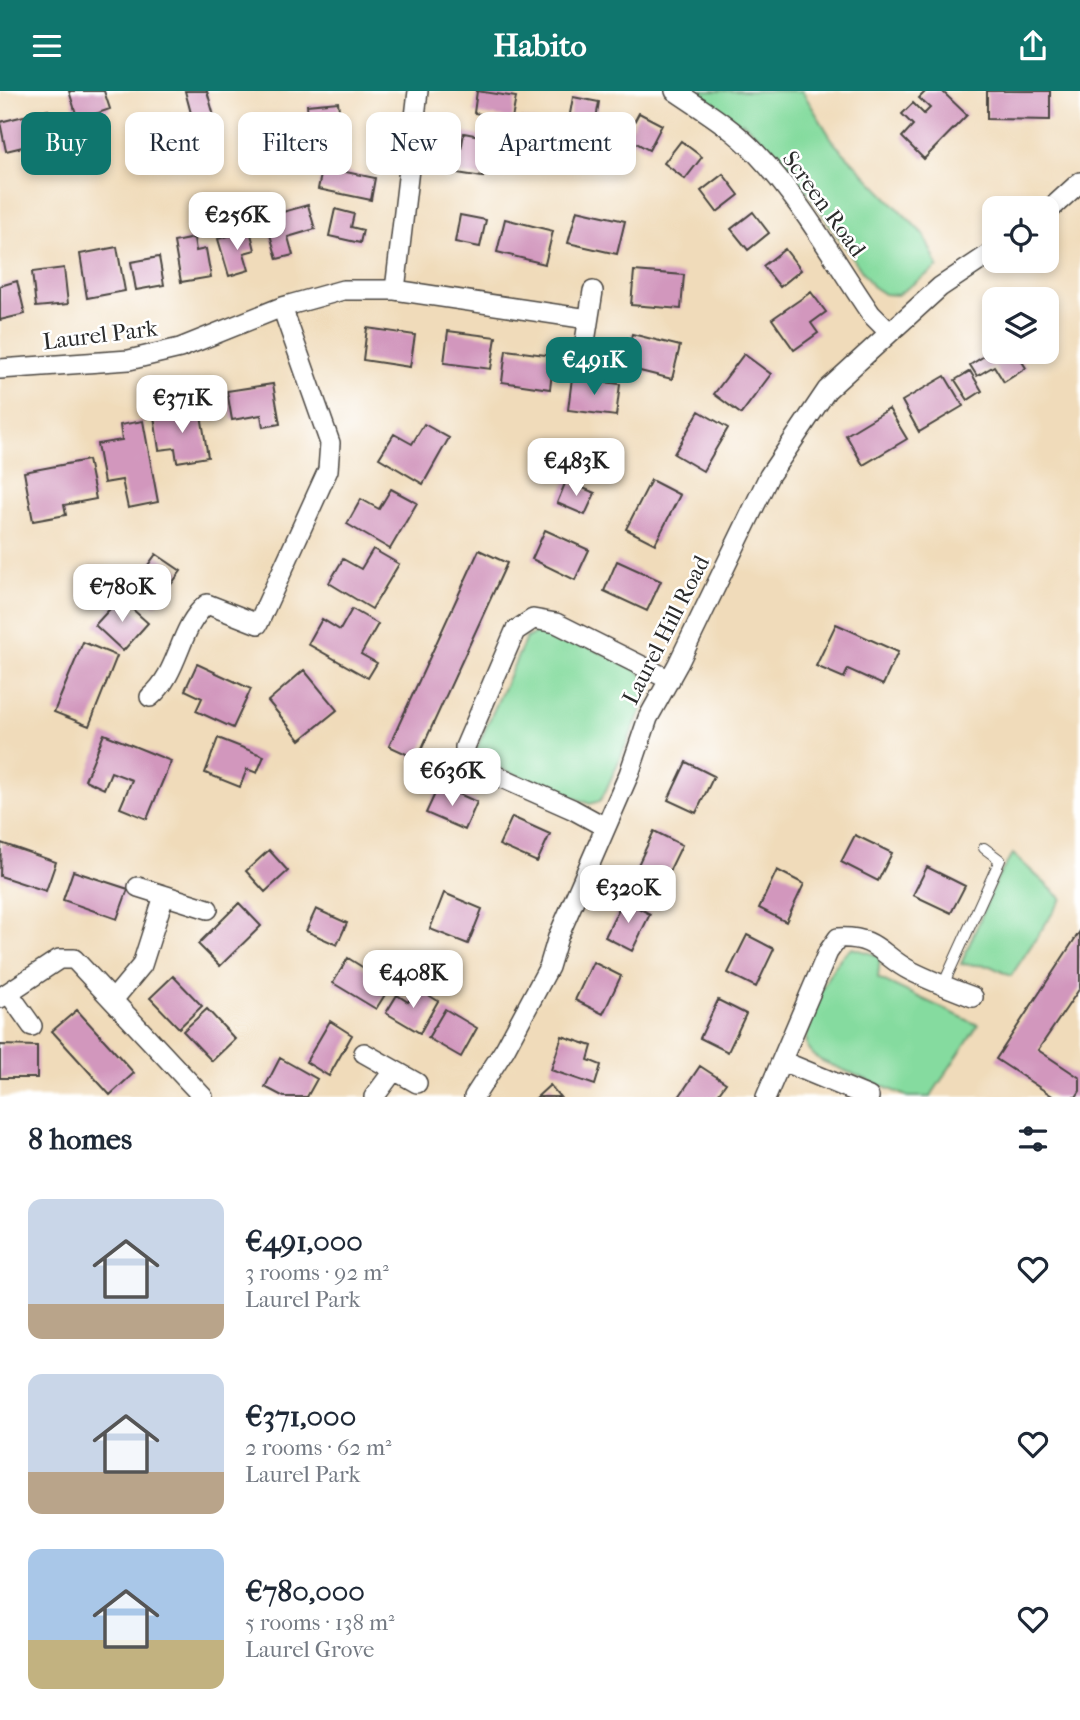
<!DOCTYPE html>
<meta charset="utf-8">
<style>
:root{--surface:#fff;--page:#f2f2f3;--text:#1f2937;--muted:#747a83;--accent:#0f766e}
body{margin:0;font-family:"IM FELL French Canon",serif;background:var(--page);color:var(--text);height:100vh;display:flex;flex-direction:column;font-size:26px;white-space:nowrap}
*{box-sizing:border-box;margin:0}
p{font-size:23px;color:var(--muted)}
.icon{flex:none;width:38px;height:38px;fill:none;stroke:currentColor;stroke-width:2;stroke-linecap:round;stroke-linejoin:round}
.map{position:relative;height:1006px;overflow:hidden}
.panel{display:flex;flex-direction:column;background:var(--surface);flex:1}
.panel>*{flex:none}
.banner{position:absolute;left:21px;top:21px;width:700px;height:63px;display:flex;gap:14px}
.fabs{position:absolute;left:982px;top:105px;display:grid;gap:14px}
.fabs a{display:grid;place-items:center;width:77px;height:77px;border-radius:14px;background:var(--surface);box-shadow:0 4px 10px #0003;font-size:35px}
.price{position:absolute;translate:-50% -60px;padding:0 16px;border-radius:14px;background:#fff;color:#222;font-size:23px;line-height:46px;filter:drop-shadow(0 2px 4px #0008)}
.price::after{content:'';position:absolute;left:50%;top:42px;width:21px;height:16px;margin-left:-10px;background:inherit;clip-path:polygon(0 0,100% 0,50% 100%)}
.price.current{background:var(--accent);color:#fff}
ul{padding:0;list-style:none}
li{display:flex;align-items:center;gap:21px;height:175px;padding:0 28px}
li span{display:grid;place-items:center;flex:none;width:196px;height:140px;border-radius:14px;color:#555}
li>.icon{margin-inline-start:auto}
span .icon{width:84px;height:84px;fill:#fffc;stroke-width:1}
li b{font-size:30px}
h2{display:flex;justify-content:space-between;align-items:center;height:84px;padding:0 28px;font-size:30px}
.chip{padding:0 24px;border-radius:14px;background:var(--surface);box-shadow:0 4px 10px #0003;font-size:24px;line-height:63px}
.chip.current{background:var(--accent);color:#fff}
header{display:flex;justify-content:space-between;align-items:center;height:91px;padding:0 28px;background:var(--accent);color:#fff;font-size:32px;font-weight:700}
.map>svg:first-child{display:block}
.green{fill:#85db9f;stroke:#588365;stroke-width:2}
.building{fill:#d297bd}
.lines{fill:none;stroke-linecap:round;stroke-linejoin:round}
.lane-casing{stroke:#494540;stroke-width:12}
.street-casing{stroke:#494540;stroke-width:22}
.lane{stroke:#fff;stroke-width:10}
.street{stroke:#fff;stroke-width:19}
.labels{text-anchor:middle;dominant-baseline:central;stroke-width:5;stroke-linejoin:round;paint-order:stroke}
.street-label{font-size:23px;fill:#2b2b2b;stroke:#fff}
</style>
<header><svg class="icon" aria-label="menu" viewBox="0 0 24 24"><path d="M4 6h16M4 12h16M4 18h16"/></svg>Habito<svg class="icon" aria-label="share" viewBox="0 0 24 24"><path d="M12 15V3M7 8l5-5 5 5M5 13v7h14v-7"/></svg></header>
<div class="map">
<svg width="1080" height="1006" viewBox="0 0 1080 1006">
<rect width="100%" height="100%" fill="#fff"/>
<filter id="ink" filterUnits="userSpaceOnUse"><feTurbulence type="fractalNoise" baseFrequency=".0143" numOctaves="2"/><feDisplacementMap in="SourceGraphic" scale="14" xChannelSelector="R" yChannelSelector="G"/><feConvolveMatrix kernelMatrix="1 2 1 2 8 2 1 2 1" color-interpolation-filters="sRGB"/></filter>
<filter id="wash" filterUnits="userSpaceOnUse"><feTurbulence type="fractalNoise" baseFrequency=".00686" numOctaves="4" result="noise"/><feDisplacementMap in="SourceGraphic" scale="28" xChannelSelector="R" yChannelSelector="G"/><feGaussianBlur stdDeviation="1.57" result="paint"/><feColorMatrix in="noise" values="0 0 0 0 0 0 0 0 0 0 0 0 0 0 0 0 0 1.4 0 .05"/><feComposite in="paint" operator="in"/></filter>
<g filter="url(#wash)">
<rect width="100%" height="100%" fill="#f0dbba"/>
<path class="green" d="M689,0H802L835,53L924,144L938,176L897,204L884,203L872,195L786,70L742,31L739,35Z
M541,539H552L638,579L648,592L646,609L606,699L600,710L590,713L483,671L476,659L526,547Z
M1013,763L1062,808L1011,885L990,875L961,873L998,786Z
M852,857L880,865L878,887L978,934L930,1006H908L822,970C816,966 808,962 807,954C803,932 832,867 852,857Z"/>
<g id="blocks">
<path class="building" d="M69,0H104L110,18L78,29Z
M185,0H207L216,32L195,37Z
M477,0L516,6L512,28L474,22Z
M926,0H942L967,24L924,68L902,46L913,34L902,23L913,12L924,23L930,17L919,7Z
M987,0H1050V29L987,28Z
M573,6L599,11L594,39L568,34Z
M338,11L341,34L309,37L307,14Z
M48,19L56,48L6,60L0,31Z
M639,22L662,34L649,59L626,46Z
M521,27L549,33L544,58L516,51Z
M464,42L490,47L483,86L457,82Z
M681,50L702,66L685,88L664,72Z
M326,60L344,64L341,80L375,87L371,109L318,98Z
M723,83L739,104L717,121L701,100Z
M308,114L315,138L288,146L293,164L277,168L265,126Z
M335,118L354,123L351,136L363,139L360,152L329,145Z
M577,119L625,130L617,163L568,152Z
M753,121L769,142L748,159L731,138Z
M460,124L486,129L480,156L455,151Z
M505,128L553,140L545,173L497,161Z
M250,139L255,159L244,162L249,179L229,185L218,148Z
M194,147L196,160L206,158L211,186L181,191L174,151Z
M117,156L125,200L87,207L80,163Z
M785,158L801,179L780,196L763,175Z
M159,166L164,194L136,199L131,171Z
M64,177L68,213L36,216L32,181Z
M634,180L684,184L681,218L631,214Z
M17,190L25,223L0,229V195Z
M811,201L826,221L811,232L818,242L794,259L772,228Z
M367,237L415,244L410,276L363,269Z
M448,240L496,246L491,278L444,272Z
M632,243L680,255L672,288L624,276Z
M506,259L554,265L550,298L502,291Z
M994,259L1016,261L1026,277L1004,291L994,275L977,285L970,274Z
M744,263L771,283L741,323L714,303Z
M970,280L982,300L968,309L955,289Z
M945,285L963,315L919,341L902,310Z
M572,287L620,293L616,325L568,319Z
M273,293L280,333L263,336L261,324L232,329L227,300Z
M200,318L208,366L177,371L175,357L159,359L154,325Z
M889,318L907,348L863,374L846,344Z
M699,320L728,337L703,380L674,363Z
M143,330L158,411L128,417L122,389L104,392L97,353L122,349L120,334Z
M424,333L449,347L423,393L379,367L394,343L412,353Z
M88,369L96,408L64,414L66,424L33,430L24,381Z
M651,389L680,404L655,453L626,438Z
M566,390L595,402L585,424L557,412Z
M391,398L417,412L390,458L347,433L361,408L379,418Z
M545,439L589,459L575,489L532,468Z
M373,458L399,473L372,518L329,492L343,468L361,478Z
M479,459L507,472L417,668L389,655Z
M156,463L181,480L155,515L131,498Z
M617,470L661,490L647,520L604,500Z
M120,507L148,532L123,560L95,534Z
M352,518L378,533L361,563L377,572L368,587L308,553L322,528L340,539Z
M836,533L898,561L883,594L848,578L844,587L816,575Z
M83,551L117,565L89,635L54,621Z
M197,573L251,598L233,637L196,620L202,607L185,599Z
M304,579L337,619L300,649L268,610Z
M104,643L171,670L147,728L120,717L132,689L111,681L104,698L85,689Z
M218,647L264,665L257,682L247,678L240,696L205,682Z
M686,671L714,685L696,722L668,709Z
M439,694L477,711L465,739L426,722Z
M512,726L550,743L537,771L499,754Z
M654,740L682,754L664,791L636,778Z
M855,744L892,762L878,790L841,771Z
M1,752L56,771L46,800L0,785Z
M269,759L288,780L265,801L246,780Z
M927,776L965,795L951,822L913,804Z
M777,779L804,793L786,831L759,817Z
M73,780L128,798L117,828L63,809Z
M444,802L482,818L468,853L430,838Z
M623,809L650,823L632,860L605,846Z
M239,812L261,835L220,875L198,853Z
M316,818L347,832L337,854L306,840Z
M1080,840V897L1038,959L1080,987V1000L1076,1006H1054L996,968Z
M747,844L774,858L756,896L728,882Z
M348,867L391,894L376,918L333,892Z
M593,871L621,885L603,923L575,909Z
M173,885L202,915L179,937L150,907Z
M417,897L438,910L420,942L386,922L397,904L408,911Z
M718,909L746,923L728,961L700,947Z
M207,918L235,948L212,970L183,940Z
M445,918L477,937L461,966L428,947Z
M77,919L134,982L110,1004L52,940Z
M330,930L352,944L329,985L306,971Z
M562,945L592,955L588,969L601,974L595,994L551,979Z
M0,954L37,955V987H0Z
M280,967L317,988L307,1006H284L265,996Z
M700,975L726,992L716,1006H679Z
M550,994L560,1006H537Z"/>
</g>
</g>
<g filter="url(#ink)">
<use href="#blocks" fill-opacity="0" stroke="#494540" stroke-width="2"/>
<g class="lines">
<defs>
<path id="lane" d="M943,894L1000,769L984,757"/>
<path id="street" d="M675,0C703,19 733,37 756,62C801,109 834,169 871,223L888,240
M1046,122L1080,91
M395,199L418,0
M584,257L593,200
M0,278L129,269L180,257L282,216L343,199H395L588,228
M150,606C180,581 178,537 207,513L258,533L328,379L330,352L282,216
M605,736L572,718L473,674L465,667V656L515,540L533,528L556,532L670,589
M138,796L208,818
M10,904L32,935
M0,907L59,868H74L203,1006
M113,909L142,874L164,805
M364,962L417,992
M782,970L869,1006
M374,1006L394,979
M474,1006L505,958L549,876L558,846L629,683L648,627L678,573L769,385L827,299L940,196L994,160
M766,1006L828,861L838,847C878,845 881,865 911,880C931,890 952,898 973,906"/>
</defs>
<use href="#lane" class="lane-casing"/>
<use href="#street" class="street-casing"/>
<use href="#lane" class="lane"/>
<use href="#street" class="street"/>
</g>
</g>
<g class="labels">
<g class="street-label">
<text transform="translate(824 113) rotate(54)">Screen Road</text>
<text transform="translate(100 244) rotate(-7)">Laurel Park</text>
<text transform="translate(666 539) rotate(-63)">Laurel Hill Road</text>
</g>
</g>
</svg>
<div class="fabs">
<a><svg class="icon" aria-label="locate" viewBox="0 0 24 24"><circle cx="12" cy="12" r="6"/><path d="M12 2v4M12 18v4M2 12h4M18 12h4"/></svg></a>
<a><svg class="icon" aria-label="layers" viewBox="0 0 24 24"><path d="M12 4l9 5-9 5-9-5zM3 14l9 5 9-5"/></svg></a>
</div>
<b class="price" style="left:237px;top:161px">€256K</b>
<b class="price current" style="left:594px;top:306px">€491K</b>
<b class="price" style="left:182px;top:344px">€371K</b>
<b class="price" style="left:576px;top:407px">€483K</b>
<b class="price" style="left:122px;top:533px">€780K</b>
<b class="price" style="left:452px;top:717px">€636K</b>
<b class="price" style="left:628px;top:834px">€320K</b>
<b class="price" style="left:413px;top:919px">€408K</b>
<div class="banner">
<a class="chip current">Buy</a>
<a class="chip">Rent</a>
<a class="chip">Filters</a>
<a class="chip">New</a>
<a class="chip">Apartment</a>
</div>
</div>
<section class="panel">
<h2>8 homes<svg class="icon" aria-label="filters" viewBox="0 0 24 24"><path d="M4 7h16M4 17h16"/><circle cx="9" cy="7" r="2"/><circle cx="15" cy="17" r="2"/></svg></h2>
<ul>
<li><span style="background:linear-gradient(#c9d6e8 75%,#b9a48a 0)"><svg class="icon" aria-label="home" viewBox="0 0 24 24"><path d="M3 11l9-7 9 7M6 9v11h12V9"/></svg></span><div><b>€491,000</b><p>3 rooms · 92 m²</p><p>Laurel Park</p></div><svg class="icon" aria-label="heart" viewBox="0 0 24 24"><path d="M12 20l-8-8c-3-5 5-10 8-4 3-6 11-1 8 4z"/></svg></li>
<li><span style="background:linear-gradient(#c9d6e8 70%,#b9a48a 0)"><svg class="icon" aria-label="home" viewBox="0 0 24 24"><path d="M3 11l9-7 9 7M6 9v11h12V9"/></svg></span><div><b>€371,000</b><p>2 rooms · 62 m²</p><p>Laurel Park</p></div><svg class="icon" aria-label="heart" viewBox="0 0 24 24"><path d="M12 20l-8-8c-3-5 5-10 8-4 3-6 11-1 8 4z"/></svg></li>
<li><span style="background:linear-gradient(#a9c7e8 65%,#c2b280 0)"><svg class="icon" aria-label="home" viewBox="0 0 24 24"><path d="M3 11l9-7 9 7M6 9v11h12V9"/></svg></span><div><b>€780,000</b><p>5 rooms · 138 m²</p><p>Laurel Grove</p></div><svg class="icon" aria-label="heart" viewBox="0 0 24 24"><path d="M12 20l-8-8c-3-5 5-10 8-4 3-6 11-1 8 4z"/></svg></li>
</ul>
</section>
